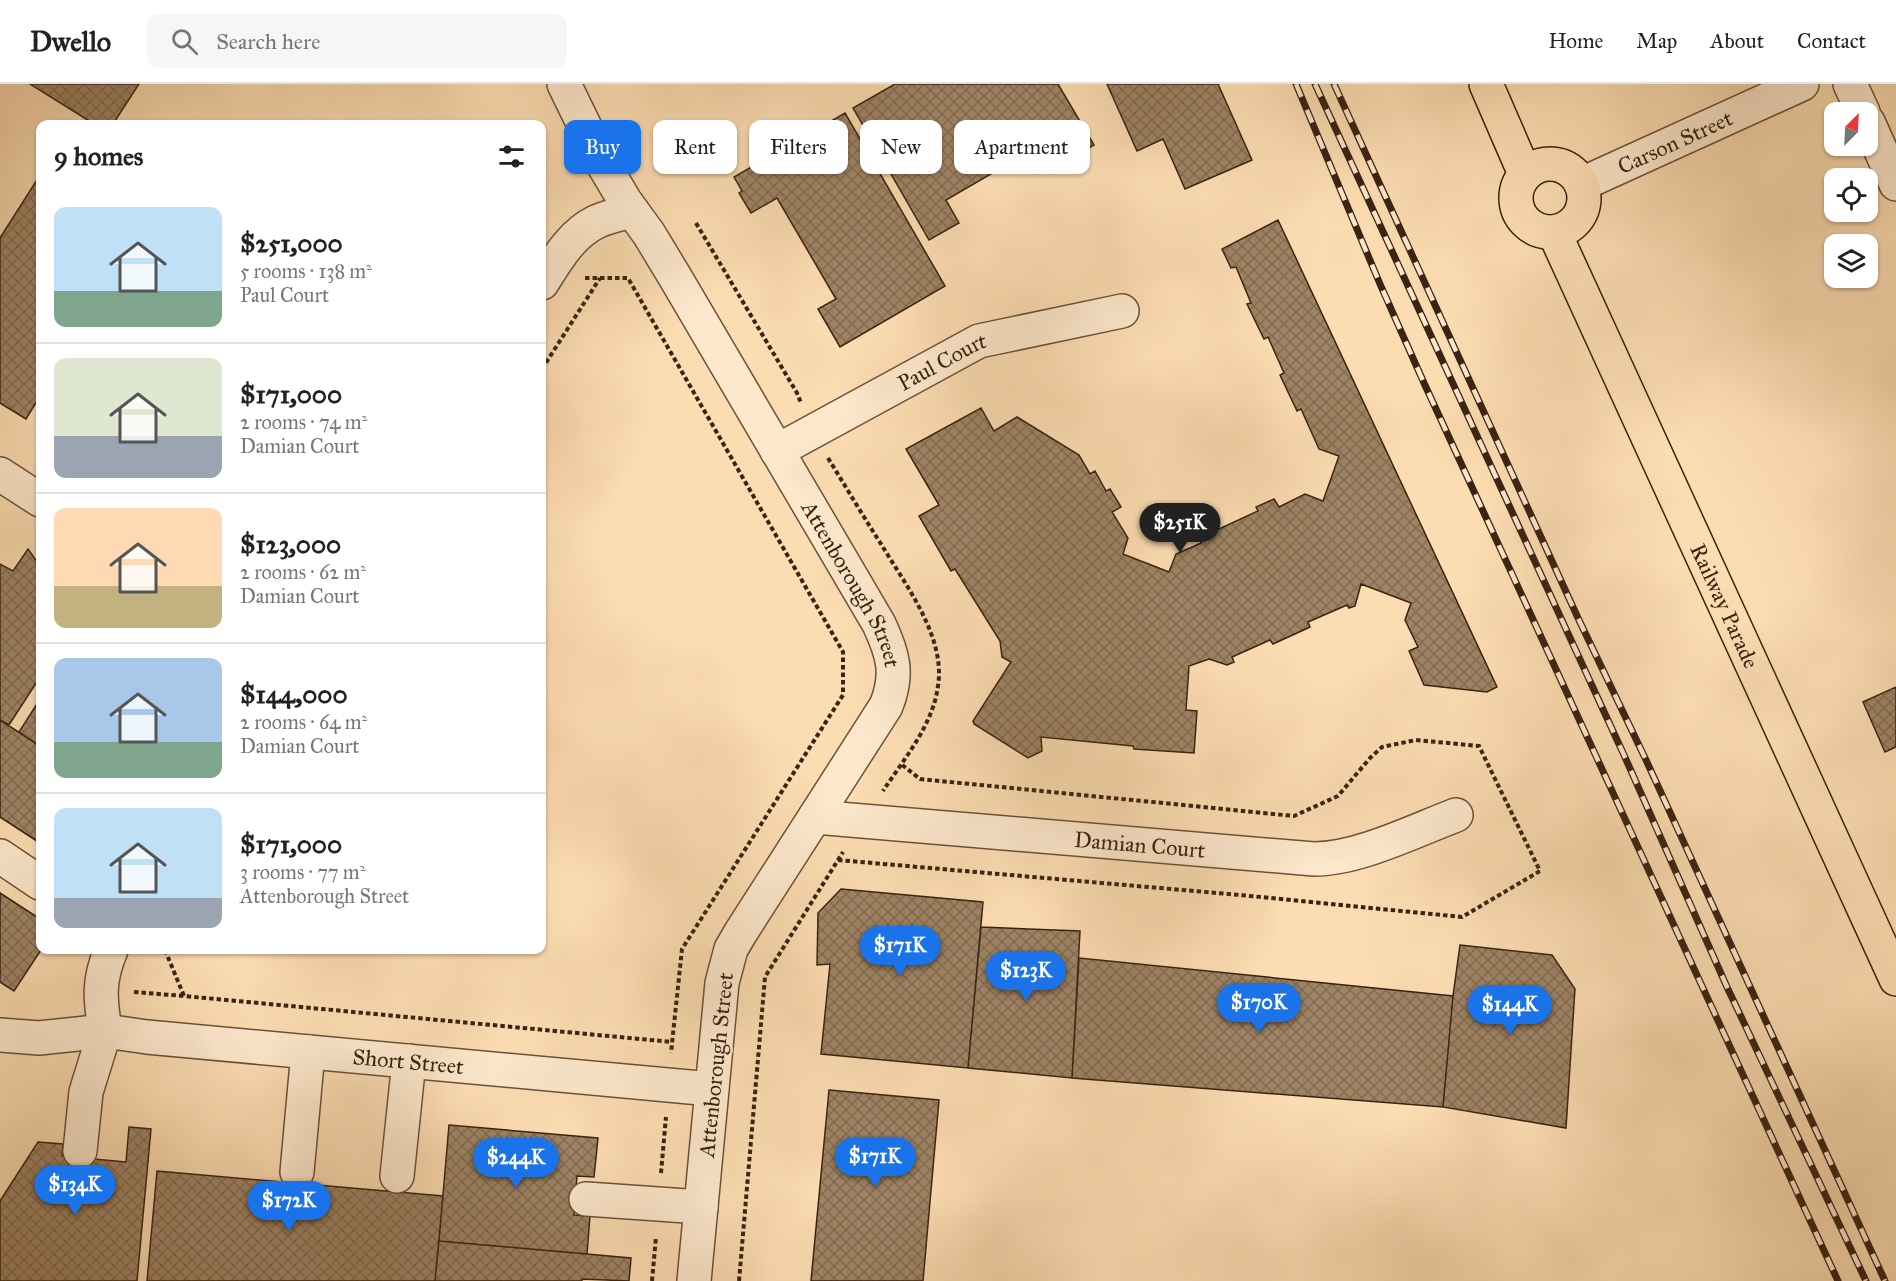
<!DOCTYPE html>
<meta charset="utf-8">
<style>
:root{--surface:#fff;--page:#f6f6f6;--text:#222;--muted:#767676;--line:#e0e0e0;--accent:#1a73e8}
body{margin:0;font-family:"IM FELL Great Primer",serif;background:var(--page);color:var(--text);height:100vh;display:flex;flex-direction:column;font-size:22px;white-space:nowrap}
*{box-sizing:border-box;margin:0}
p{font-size:20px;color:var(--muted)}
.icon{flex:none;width:33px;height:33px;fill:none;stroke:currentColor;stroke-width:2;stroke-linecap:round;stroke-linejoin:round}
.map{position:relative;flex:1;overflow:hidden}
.side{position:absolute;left:36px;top:36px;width:510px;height:834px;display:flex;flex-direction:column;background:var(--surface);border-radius:12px;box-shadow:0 2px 4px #0004}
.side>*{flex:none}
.guide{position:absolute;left:564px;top:36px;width:570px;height:54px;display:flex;gap:12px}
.needle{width:39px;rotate:24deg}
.fabs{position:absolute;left:1824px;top:18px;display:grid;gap:12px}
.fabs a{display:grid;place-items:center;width:54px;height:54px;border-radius:12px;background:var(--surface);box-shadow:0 2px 4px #0004;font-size:30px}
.price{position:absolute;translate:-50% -51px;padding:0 14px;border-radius:21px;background:var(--accent);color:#fff;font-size:20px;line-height:39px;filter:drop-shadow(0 2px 3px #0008)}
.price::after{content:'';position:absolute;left:50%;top:36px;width:18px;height:14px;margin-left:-9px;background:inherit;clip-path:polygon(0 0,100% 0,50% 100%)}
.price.selected{background:#222;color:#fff}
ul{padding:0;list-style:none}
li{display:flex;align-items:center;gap:18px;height:150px;padding:0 18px}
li+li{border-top:2px solid var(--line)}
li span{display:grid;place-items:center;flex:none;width:168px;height:120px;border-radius:12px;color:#555}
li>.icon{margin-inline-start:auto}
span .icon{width:72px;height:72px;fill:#fffc;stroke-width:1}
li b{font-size:26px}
h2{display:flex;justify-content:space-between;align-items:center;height:72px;padding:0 18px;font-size:26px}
.tag{padding:0 21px;border-radius:12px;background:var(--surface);box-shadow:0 2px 4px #0004;font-size:21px;line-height:54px}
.tag.selected{background:var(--accent);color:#fff}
header{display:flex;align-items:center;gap:36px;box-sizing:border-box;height:84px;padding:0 30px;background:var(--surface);border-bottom:2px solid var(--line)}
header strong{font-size:28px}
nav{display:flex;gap:33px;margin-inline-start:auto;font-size:21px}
.search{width:420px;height:54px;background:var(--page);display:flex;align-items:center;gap:15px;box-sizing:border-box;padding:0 21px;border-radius:12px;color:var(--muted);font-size:22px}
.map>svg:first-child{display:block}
.building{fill:url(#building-cross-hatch);stroke:#392311;stroke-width:1.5}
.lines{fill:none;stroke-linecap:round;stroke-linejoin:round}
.minor-casing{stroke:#6a5139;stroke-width:36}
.major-casing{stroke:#392311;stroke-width:36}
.path{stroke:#392311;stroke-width:4;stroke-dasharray:4.5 3;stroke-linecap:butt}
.minor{stroke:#fde8cc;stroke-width:33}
.major{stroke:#fcdcb1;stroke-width:33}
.rail-casing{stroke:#392311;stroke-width:7}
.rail{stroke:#fde8cc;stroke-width:4.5;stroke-dasharray:14;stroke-linecap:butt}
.labels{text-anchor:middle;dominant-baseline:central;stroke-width:5;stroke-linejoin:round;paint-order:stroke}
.street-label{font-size:22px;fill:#392311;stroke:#fde8cc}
</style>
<header>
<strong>Dwello</strong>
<div class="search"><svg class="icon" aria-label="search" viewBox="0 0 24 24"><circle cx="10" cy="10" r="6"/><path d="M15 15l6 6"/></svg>Search here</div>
<nav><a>Home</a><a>Map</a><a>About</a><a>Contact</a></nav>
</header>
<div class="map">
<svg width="1896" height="1197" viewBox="0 0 1896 1197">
<defs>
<pattern id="building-cross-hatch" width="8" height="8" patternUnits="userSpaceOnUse" patternTransform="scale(1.5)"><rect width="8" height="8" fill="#9e8364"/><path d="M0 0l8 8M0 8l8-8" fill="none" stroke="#826b51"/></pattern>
</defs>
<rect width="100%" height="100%" fill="#fcdcb1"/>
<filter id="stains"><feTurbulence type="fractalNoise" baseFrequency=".00333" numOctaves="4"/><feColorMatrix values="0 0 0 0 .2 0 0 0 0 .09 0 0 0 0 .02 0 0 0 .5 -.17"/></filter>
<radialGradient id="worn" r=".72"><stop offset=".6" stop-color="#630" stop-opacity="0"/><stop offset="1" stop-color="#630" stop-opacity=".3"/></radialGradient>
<path class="building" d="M30,0H139L113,40H94Z
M895,0H1058L1094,61L1063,79L1049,56L946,116L959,139L929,156L853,24Z
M1107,0H1218L1252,76L1185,105L1163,55L1137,67Z
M845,29L945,202L840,263L818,225L836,215L777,114L751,129L739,109L742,107L734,93Z
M40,91V312L26,335L0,319V154Z
M1278,136L1497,603L1487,608L1424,601L1409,567L1418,563L1405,536L1411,519L1361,500L1355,522L1349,524L1347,521L1308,538L1310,543L1273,560L1270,556L1232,573L1234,578L1227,581L1209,575L1189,582L1186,626L1197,627L1194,669L1134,665L1133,662L1041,653L1042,667L1028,674L974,640L973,637L1011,578L1002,573L1000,557L955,485L951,487L919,432L939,421L906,365L981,324L994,347L1017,333L1079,371L1090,390L1095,387L1106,407L1110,405L1121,423L1112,428L1128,454L1123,470L1169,488L1176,470L1201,459L1198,450L1216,440L1219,445L1258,427L1256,423L1274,415L1279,423L1305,410L1323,417L1339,372L1319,365L1301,325L1297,327L1280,291L1284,289L1268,253L1264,255L1247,220L1251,219L1236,183L1231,184L1222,165Z
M28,465L40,482V593L9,641L0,636V480L13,487Z
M1896,603V663L1885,668L1863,618Z
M40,615V662L19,648Z
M0,636L40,662V759L0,733Z
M841,805L983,818L968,984L821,970L830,880L817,881L818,829Z
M0,809L40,835L41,866L14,907L0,898Z
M981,843L1080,847L1072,994L968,984Z
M1460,861L1552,871L1575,905L1566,1044L1443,1023L1453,912Z
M1079,874L1453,912L1443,1023L1072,994Z
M829,1006L939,1016L923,1197H811Z
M449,1041L598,1054L594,1093L577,1092L574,1131L590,1132L587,1170L439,1157Z
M129,1043L151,1045L137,1197H0V1117L38,1058L63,1060L62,1072L126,1078Z
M157,1087L443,1112L435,1197H147Z
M439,1157L631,1174L629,1197L582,1195V1197H435Z"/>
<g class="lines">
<defs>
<g id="minor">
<path id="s1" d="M564,0L603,80L625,117L649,150L675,193L879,540C893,570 899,590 886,622L741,848L731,865L722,899L694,1197"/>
<path d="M1850,0L1863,28"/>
<path d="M1868,38L1896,100"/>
<path id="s2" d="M1582,100L1802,0"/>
<path d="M542,199C556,177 571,150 596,138C607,133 620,130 632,127"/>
<path id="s3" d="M777,367L979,257L1122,227"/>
<path d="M0,390L40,416"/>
<path id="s4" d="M815,733L1314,775C1358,775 1414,747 1456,731"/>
<path d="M0,772L40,799"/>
<path d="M0,951L39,954L105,947C100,914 98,897 111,866"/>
<path id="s5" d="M80,1067L86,1008L105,947L147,953L711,1005"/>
<path d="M297,1088L308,968"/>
<path d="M397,1092L409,977"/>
<path d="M586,1115L701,1123"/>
</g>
<g id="major">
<path d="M1486,0L1525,90"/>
<circle cx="1550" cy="114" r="34"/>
<path id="s6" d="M1554,148L1896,895"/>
</g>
</defs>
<use href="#minor" class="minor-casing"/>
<use href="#major" class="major-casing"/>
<path class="path" d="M696,139L797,309L801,319
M585,194H628L843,568V611L682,865L671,969
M542,285L600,194
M828,374C846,403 863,432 881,460C905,500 946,553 938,602C933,641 904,675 883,707
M838,776L1240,811L1462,833L1540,787L1479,662L1416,656L1382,663L1370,674L1338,712L1294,732L920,695L901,680
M165,866L184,912L672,958
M134,908L184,912
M661,1089L666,1033
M652,1197L656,1153
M739,1197L765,893L843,768"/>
<use href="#minor" class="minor"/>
<use href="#major" class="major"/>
<defs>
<path id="rail" d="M1296,0L1380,200L1424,299L1838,1197
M1315,0L1624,671L1727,903L1866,1197
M1334,0L1578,534L1646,676L1885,1197"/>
</defs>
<use href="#rail" class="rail-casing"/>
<use href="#rail" class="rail"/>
</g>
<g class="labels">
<g class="street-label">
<text stroke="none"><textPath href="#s2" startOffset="102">Carson Street</textPath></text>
<text stroke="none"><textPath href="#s3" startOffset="188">Paul Court</textPath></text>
<text stroke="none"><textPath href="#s1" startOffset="578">Attenborough Street</textPath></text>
<text stroke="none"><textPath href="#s6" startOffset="411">Railway Parade</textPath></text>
<text stroke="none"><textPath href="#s4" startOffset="326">Damian Court</textPath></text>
<text stroke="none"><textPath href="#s5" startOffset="428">Short Street</textPath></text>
<text transform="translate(716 981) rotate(-84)">Attenborough Street</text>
</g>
</g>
<rect width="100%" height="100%" filter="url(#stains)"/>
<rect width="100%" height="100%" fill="url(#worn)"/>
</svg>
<div class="fabs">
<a><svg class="needle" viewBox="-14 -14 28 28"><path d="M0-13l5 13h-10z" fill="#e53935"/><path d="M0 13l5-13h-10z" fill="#767676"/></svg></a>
<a><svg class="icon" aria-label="locate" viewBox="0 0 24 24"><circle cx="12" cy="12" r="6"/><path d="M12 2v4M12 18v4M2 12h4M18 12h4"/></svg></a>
<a><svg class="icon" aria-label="layers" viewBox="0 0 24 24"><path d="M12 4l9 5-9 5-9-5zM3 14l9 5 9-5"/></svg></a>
</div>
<b class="price selected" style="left:1180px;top:470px">$251K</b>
<b class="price" style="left:900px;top:893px">$171K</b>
<b class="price" style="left:1026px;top:918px">$123K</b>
<b class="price" style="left:1259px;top:950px">$170K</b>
<b class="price" style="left:1510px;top:952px">$144K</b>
<b class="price" style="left:875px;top:1104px">$171K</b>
<b class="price" style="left:516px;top:1105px">$244K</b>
<b class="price" style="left:75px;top:1132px">$134K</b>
<b class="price" style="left:289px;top:1148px">$172K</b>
<div class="guide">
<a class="tag selected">Buy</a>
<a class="tag">Rent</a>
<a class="tag">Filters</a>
<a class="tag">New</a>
<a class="tag">Apartment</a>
</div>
<section class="side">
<h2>9 homes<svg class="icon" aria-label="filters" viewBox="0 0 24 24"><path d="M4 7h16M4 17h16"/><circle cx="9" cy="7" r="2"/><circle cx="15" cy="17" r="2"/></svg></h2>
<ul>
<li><span style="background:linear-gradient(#bfe0f5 70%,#7fa58c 0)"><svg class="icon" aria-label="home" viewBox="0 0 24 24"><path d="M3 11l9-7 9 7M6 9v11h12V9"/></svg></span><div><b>$251,000</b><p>5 rooms · 138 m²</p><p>Paul Court</p></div></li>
<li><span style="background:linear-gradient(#dfe7d0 65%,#9aa5b1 0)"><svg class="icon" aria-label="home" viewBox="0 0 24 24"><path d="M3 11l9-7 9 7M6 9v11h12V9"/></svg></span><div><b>$171,000</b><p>2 rooms · 74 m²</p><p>Damian Court</p></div></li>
<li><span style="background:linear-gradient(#ffd9b3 65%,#c2b280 0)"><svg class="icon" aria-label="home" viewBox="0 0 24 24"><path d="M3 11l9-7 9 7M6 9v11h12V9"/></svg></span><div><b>$123,000</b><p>2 rooms · 62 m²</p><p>Damian Court</p></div></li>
<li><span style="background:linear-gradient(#a9c7e8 70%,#7fa58c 0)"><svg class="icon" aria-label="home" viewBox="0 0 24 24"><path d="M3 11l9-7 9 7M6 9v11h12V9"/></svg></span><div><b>$144,000</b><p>2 rooms · 64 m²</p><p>Damian Court</p></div></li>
<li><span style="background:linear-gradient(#bfe0f5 75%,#9aa5b1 0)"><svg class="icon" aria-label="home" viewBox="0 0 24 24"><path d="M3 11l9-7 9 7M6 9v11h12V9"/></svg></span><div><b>$171,000</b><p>3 rooms · 77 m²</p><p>Attenborough Street</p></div></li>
</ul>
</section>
</div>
